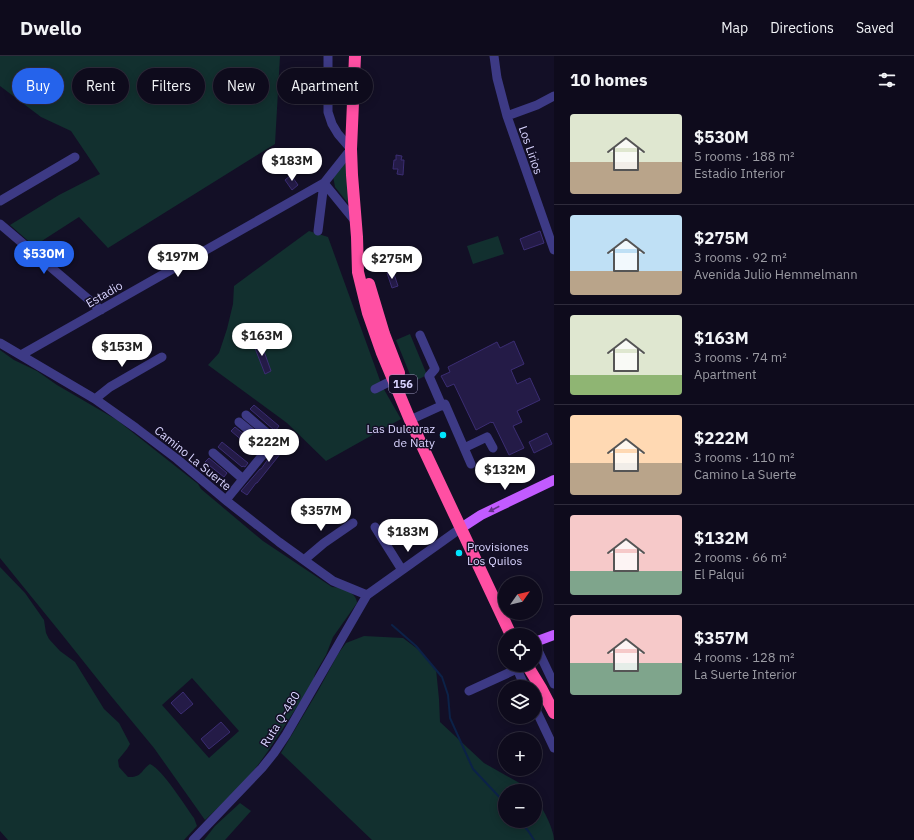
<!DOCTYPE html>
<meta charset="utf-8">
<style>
:root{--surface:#0e0b1c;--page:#171425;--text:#f1f3f6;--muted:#9b9ba3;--line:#2e2b3b;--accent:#2563eb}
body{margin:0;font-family:"IBM Plex Sans",sans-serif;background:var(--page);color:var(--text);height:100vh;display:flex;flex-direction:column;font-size:15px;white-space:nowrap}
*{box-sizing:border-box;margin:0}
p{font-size:13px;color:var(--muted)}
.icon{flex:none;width:22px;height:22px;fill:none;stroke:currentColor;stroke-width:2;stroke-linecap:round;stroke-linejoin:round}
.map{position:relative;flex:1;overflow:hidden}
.side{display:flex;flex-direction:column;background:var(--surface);width:360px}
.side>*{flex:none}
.top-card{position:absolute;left:12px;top:12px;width:380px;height:36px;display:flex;gap:8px}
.needle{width:26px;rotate:56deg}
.fabs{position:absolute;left:498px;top:520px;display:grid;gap:8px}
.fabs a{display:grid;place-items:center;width:44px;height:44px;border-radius:50%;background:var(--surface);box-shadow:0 2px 10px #0003,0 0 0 1px var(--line);font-size:20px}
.price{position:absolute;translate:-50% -34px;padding:0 9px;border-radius:14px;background:#fff;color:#222;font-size:13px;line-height:26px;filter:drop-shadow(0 1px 2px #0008)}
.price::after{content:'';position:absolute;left:50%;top:24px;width:12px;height:9px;margin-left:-6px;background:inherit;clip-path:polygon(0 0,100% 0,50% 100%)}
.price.active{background:var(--accent);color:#fff}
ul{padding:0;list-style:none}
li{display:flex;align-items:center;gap:12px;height:100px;padding:0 16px}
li+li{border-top:1px solid var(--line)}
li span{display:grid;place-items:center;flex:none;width:112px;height:80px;border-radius:4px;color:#555}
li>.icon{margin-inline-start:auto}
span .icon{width:48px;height:48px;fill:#fffc;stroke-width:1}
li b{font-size:17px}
h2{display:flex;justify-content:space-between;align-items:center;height:48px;padding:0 16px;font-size:17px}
.tag{padding:0 14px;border-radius:18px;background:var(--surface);box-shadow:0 2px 10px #0003,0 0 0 1px var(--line);font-size:14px;line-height:36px}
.tag.active{background:var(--accent);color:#fff}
header{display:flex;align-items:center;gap:24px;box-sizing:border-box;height:56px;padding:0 20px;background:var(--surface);border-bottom:1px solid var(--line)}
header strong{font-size:19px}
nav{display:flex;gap:22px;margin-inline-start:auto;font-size:14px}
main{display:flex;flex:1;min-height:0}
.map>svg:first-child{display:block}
.green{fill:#12302f;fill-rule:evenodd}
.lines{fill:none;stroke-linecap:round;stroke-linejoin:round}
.stream{stroke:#0c2248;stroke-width:2}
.building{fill:#241b47;stroke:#3b2d73}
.minor{stroke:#3d3a85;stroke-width:9}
.major{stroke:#c25bff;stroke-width:10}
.highway{stroke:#ff4fa3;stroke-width:12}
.oneway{fill:#623188}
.poi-dot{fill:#00e5ff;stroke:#130f26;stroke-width:1.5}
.labels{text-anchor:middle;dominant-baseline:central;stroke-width:3;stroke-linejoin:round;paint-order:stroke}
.shield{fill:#130f26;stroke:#9e99be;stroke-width:1}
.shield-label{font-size:11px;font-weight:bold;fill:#d9d4ff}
.street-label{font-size:12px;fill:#d9d4ff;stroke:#130f26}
.poi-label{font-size:12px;fill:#d9d4ff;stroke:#130f26;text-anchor:end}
</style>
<header>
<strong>Dwello</strong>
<nav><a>Map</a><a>Directions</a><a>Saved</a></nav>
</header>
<main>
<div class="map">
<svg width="554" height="784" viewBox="0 0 554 784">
<rect width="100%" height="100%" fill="#130f26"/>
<path class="green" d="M0,0H280L275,88L108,192L79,161L34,190L10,169L59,139L100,118L71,75L41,61L0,30Z
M346,103L351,151L335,131L333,120Z
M309,175L328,181L382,330L401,363L326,405L287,367L208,309L219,297L227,273L233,248L234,230Z
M498,180L504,198L473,208L467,190Z
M410,278L427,319L413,326L396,284Z
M0,294L14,304L37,315L57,329L117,364L198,428L201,433L263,485L332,531C340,531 350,534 355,541C356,542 357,546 357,547L333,581L326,599L316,616L314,621V625L268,695L258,709L239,732L205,764L154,692L111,640L60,576L0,502ZM192,622L239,675L209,702L162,649Z
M0,511L25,537L44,564L46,577L49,583L60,595L75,606L104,653L119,667L130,688L127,693L118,704L119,711L128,721C142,722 141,714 150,708C163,714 185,750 194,762L197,770L184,784H8L0,775Z
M364,580L403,582L419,594L436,613L439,643L440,666L484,707L523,729L529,735H505V765H535V742C542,750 554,773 554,784H372L281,697L319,633L338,598L346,587Z
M240,747L251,755L225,784H204L215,770Z"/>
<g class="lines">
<path class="stream" d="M392,569L416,590L442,621L448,639L450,662L473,713L505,747
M520,765L529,776L534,784"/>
</g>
<path class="building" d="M396,99L402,100L401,104H404L403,119L397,118L398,113H393L394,104H396Z
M291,119L298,129L292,134L285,124Z
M540,175L544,187L524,194L520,183Z
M393,215L398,230L392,232L387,217Z
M260,284L271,315L265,318L253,287Z
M514,285L524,308L511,314L517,328L530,322L540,344L517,355L522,366L513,370L524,392L509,399L493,366L492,367L491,366L476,374L454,328L447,331L441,320L450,316L448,311L497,286L500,292Z
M254,349L279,370L276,374L274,373V374L250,353Z
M235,371L261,392L257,397L231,375Z
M289,374L295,378L277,402L257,427H256L247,439L241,435L260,413H261Z
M547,377L552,388L534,397L529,386Z
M222,386L248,407L245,411L243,410L242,411L218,391Z
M209,402L227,417L224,421L205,406Z
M183,636L193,648L181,658L171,647Z
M221,666L230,676L209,693L201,683Z"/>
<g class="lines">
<path class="minor" d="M494,0L497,22L507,60L554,194
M507,60L537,49L554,40
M324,127L355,165
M0,145L75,101
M0,168L101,254
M318,175L324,127
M420,279L435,313L429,320L442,350
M0,287L95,343L136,372L177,403L228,446L279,486L333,525L367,539
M21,299L324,127L351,93L338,78L332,68L328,56V0
M375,333L393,324
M95,343L110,331L162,301
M246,359L275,384
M410,364L445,348L471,408
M239,366L269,391
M464,392L487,381L493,392
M213,397L243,423
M226,444L278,380
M375,471L402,514
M304,504L324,487L353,467
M535,588L554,628
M517,609V613L525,631
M469,635L517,613
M535,652L554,692
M193,784L262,712L274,697L286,679L367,539L461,472"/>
<path class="major" d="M461,472L481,459L554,424
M535,586L554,579"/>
<path class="highway" d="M355,0L351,93L352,119L357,181L358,216L368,257L382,297L410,364L511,579
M369,228L384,278L399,317
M527,609L541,632L554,657"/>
</g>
<defs><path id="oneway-solid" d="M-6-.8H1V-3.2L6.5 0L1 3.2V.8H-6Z"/></defs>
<use class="oneway" href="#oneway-solid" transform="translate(494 453) rotate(153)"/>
<g class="poi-dot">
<circle cx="443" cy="379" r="4"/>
<circle cx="459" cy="497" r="4"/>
</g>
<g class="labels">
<rect class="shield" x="389" y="319" width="28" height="18" rx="3"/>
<g class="shield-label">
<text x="403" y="328">156</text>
</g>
<g class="street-label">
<text transform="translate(531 94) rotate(71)">Los Lirios</text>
<text transform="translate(104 238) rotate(-30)">Estadio</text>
<text transform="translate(193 402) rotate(39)">Camino La Suerte</text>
<text transform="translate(280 663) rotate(-58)">Ruta Q-480</text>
</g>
<g class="poi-label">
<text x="435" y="372">Las Dulcuraz<tspan x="435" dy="14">de Naty</tspan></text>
<text x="467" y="490" text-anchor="start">Provisiones<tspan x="467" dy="14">Los Quilos</tspan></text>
</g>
</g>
</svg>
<div class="fabs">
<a><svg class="needle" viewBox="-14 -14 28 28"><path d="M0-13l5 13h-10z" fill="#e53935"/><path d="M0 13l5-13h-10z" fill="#9b9ba3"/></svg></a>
<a><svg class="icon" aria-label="locate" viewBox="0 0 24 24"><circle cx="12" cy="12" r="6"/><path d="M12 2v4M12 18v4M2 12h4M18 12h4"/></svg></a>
<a><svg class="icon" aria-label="layers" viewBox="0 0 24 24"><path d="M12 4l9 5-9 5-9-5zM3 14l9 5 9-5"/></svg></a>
<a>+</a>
<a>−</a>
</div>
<b class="price" style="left:292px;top:126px">$183M</b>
<b class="price active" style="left:44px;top:219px">$530M</b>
<b class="price" style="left:178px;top:222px">$197M</b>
<b class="price" style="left:392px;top:224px">$275M</b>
<b class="price" style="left:262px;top:301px">$163M</b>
<b class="price" style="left:122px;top:312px">$153M</b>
<b class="price" style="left:269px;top:407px">$222M</b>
<b class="price" style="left:505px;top:435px">$132M</b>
<b class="price" style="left:321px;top:476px">$357M</b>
<b class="price" style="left:408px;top:497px">$183M</b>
<div class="top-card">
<a class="tag active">Buy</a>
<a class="tag">Rent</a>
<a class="tag">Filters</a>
<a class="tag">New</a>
<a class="tag">Apartment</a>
</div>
</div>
<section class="side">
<h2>10 homes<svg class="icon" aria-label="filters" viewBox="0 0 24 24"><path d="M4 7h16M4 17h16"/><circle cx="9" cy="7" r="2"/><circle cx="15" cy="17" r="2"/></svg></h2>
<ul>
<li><span style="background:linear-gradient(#dfe7d0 60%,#b9a48a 0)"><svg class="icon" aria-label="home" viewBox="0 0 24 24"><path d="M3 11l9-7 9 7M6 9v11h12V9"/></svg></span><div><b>$530M</b><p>5 rooms · 188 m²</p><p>Estadio Interior</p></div></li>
<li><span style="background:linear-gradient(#bfe0f5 70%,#b9a48a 0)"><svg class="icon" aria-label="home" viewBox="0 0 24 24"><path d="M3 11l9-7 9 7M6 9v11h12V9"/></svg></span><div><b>$275M</b><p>3 rooms · 92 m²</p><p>Avenida Julio Hemmelmann</p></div></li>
<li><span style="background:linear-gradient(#dfe7d0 75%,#8fb573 0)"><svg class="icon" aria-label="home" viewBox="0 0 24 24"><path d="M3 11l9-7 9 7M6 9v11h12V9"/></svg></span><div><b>$163M</b><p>3 rooms · 74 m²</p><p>Apartment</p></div></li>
<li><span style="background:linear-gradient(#ffd9b3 60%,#b9a48a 0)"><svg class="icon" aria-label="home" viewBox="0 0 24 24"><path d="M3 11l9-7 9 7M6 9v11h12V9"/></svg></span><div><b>$222M</b><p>3 rooms · 110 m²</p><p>Camino La Suerte</p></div></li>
<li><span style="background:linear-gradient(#f6c9c9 70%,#7fa58c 0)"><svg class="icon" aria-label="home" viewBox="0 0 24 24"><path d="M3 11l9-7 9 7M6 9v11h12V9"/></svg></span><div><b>$132M</b><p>2 rooms · 66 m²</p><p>El Palqui</p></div></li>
<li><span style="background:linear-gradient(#f6c9c9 60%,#7fa58c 0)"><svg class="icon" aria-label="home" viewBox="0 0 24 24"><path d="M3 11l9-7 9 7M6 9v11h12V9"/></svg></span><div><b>$357M</b><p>4 rooms · 128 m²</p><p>La Suerte Interior</p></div></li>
</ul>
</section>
</main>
